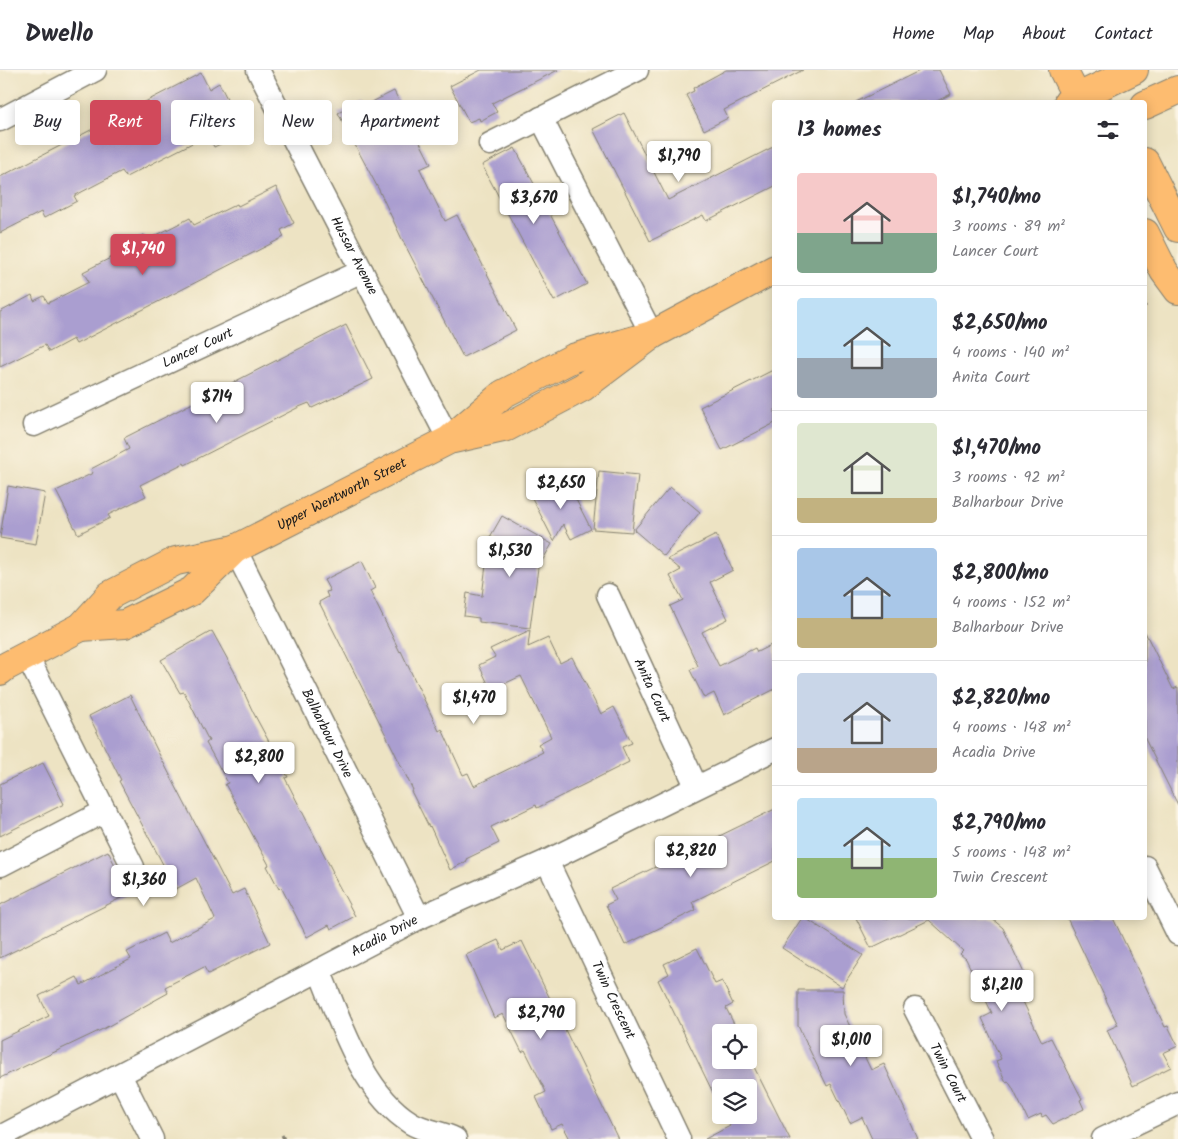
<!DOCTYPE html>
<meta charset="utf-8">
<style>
:root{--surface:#fff;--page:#f7f7f7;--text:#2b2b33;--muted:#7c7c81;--line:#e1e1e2;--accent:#d1495b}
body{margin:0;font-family:Kalam,sans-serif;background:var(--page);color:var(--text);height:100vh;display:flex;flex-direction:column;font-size:19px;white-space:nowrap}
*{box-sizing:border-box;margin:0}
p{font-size:16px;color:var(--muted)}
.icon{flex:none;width:28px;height:28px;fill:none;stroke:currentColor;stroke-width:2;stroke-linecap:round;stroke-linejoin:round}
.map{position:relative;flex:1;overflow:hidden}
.panel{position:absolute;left:772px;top:30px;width:375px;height:820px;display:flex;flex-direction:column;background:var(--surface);border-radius:5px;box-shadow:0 2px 12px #0003}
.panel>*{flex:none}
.banner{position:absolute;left:15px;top:30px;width:475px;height:45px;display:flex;gap:10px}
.fabs{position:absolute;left:712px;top:954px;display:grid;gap:10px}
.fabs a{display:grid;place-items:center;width:45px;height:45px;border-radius:5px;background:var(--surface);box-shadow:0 2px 12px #0003;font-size:25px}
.price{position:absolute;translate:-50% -42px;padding:0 11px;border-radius:5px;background:#fff;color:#222;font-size:16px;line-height:32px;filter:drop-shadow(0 1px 2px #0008)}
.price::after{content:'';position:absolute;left:50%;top:30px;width:15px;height:11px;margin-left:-8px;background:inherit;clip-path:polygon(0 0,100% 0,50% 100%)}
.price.current{background:var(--accent);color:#fff}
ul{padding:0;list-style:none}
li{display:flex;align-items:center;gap:15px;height:125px;padding:0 25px}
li+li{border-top:1px solid var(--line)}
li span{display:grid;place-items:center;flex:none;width:140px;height:100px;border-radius:5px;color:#555}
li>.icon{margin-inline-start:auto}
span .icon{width:60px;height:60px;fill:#fffc;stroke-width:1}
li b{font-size:21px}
h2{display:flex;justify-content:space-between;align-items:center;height:60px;padding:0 25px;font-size:21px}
.chip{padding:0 18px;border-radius:5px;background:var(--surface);box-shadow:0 2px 12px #0003;font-size:18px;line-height:45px}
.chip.current{background:var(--accent);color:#fff}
header{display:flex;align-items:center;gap:30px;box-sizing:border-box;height:70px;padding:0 25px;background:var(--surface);border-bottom:1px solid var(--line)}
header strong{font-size:24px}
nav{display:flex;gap:28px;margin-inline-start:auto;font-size:18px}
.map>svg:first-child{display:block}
.building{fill:#aa9ed0}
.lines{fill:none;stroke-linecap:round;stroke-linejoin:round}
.minor-casing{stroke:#848070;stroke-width:25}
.major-casing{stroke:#848070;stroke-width:30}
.path{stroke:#848070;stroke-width:3;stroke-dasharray:4 4;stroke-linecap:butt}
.minor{stroke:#fff;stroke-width:22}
.major{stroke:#fdbc70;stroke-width:28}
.labels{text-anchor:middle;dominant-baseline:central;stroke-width:5;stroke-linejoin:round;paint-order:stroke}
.street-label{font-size:14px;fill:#1c1c1c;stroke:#fcf5e5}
</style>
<header>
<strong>Dwello</strong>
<nav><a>Home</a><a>Map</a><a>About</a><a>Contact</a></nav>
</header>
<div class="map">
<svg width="1178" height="1069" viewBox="0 0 1178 1069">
<rect width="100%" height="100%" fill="#fcf5e5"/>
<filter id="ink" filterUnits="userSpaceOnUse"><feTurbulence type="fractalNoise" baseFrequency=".02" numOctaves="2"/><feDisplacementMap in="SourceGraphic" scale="10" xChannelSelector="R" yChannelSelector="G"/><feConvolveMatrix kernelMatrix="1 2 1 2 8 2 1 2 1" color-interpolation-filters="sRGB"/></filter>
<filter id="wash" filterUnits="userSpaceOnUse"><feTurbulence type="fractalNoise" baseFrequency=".0096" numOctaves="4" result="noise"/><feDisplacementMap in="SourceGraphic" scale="20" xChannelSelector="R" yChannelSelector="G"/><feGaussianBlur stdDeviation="1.12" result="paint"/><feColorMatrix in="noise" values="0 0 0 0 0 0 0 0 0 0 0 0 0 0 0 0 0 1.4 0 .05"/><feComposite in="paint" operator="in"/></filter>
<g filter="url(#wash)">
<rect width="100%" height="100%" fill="#ede3c3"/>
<g id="blocks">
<path class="building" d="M481,0H558L492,33L497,42L480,51L479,48L469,52L450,16Z
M726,0H803L724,40L728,48L704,60L686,25L694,21L693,18Z
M921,0H939L951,24L935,32H856Z
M201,3L209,19L219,13L239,52L226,59L231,69L214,77L209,67L207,68L206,66L126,107L122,101L74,126L77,131L44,148L41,142L0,163V107Z
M394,21L431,94L420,99L445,151L457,145L516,260L463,287L401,167L379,120L338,43L361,31L364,36Z
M624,43L668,130L775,76V116L706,151L703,145L650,171L593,59Z
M515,78L587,214L554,231L482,95Z
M276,117L294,153L281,160L284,167L76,274L73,269L49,282L45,275L0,297V242L32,225L34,231L44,226L48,233L89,212L83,202L126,180L124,175L144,165L147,170L190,148L194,155L237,134L238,136Z
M346,255L373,309L312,338L309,333L299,337L185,395L184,393L140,415L146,426L108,445L110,448L78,464L56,421L93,403L91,399L129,379L124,368Z
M775,299V353L722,380L700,337Z
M599,401L638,405L632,462L593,459Z
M565,408L591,459L571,469L563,454L554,471L531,426Z
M8,416L45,423L36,474L0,468Z
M670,417L700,442L664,486L634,460Z
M502,446L552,474L538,498L530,558L479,552V548L464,546L467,523L482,526L486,495L499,472L490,467Z
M716,465L733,500L710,512L728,549L702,562L719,596L755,578L757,582L775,573V619L724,645L714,623L704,628L690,600L698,596L670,536L683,530L670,506L681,500L668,489Z
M362,491L375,518L370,521L400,582L401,581L439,661L442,659L463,705L468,703L474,716L543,682L538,674L551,667L521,606L491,620L479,595L495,587L490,579L530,560L528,577L548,568L560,593L572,587L601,644L614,637L632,673L622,677L629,692L537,738L536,735L491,757L499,773L466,789L467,791L450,800L430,756L429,757L411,721L413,720L393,679L319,532L328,527L326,522L330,521L324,510Z
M212,561L234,601L253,642L288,707L285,708L333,802L332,803L355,846L331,859L329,855L307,867L281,817L279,819L267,796L269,795L225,714L228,713L206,673L209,671L184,622L180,623L161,590Z
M1145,562L1173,619L1178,617V735L1145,669Z
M130,625L157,680L232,825L244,819L270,873L208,904L204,897L165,917L168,923L103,959L0,1008V970L49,946L39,926L77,907L81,915L131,889L127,882L164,863L169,873L215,849L196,808L176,819L119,711L121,710L89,646Z
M43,693L64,734L0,766V714Z
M775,739V791L692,832L696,840L625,875L606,835L616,830L610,819Z
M108,781L129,824L0,888V835Z
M802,848H805L863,885L842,917L782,878Z
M856,848H991L1003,858L1031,918L1019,923L1042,972L1051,968L1082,1029L1080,1030L1084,1039L1053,1054L1046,1045L1042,1047L1041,1044L1028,1050L1012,1017L1008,1011L1006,1012L996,991L1001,989L982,948L992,943L966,889L960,884L963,881L929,850L871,878Z
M1067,848H1113L1165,957L1168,956L1178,976L1163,983L1171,997L1133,1016L1107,960L1118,955Z
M498,870L503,880L522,871L618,1069H570L562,1054L551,1059L536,1027L546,1022L525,980L522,982L503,944L494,948L466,885Z
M697,878L715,914L722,911L733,934L726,938L738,962H721V990H749V987L790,1069H705L730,1056L725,1045H749V1018H721V1039L658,910L669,904L664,894Z
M798,920H843L844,944L871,1000L884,994L918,1069H872L862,1047L850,1053L831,1014L827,1016L798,956Z"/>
</g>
</g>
<g filter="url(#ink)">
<use href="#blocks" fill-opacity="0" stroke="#848070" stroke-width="1"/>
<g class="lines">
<defs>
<g id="minor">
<path id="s1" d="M258,0L449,370"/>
<path d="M541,48L652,265"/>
<path d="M0,50L95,0"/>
<path d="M490,74L637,0"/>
<path id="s2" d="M34,355L362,201"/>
<path id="s3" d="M235,479L419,848"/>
<path id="s4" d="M608,525L696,716"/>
<path d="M27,586L133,797"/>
<path id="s5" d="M547,791L679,1069"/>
<path d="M1,795L105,741"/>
<path d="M1145,797L1178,864"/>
<path d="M319,900C340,950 362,1023 411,1053C424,1061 441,1062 455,1069"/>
<path id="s6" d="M915,939L982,1069"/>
<path d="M120,1005L152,1069"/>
<path id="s7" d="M0,1067L419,848L547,791L775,679"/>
<path d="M1103,1069L1178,1033"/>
</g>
<g id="major">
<path d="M1063,0L1079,32"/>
<path d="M1068,32L1134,0"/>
<path d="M1145,35L1178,20"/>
<path d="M1145,92L1178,158"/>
<path d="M1145,163L1164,201L1178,220"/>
<path d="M453,369L507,357L583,317L652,265L775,199"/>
<path d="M81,557L125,554L192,521L235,479"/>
<path id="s8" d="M0,601L5,597L81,557L110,525L176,491L235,479L449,370L503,324L573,288L652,265"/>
</g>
</defs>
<use href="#minor" class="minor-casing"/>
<use href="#major" class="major-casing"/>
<path class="path" d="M1145,236L1146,235
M282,1065L284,1069"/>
<use href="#minor" class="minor"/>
<use href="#major" class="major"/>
</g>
</g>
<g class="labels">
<g class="street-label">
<text stroke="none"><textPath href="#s1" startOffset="209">Hussar Avenue</textPath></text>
<text stroke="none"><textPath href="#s2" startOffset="181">Lancer Court</textPath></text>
<text stroke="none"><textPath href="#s8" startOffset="390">Upper Wentworth Street</textPath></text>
<text stroke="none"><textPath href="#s4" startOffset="105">Anita Court</textPath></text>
<text stroke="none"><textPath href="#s3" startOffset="206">Balharbour Drive</textPath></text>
<text stroke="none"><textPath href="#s7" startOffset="434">Acadia Drive</textPath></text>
<text stroke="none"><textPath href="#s5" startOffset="154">Twin Crescent</textPath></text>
<text stroke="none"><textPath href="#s6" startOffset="72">Twin Court</textPath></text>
</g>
</g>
</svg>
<div class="fabs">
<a><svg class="icon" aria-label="locate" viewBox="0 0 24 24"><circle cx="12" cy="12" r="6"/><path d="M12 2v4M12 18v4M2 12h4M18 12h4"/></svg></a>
<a><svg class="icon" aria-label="layers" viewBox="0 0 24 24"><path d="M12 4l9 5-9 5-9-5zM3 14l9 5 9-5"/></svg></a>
</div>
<b class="price" style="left:679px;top:113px">$1,790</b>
<b class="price" style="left:534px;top:155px">$3,670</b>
<b class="price current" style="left:143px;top:206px">$1,740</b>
<b class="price" style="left:217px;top:354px">$714</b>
<b class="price" style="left:561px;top:440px">$2,650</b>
<b class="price" style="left:510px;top:508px">$1,530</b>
<b class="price" style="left:474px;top:655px">$1,470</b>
<b class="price" style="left:259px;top:714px">$2,800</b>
<b class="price" style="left:691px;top:808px">$2,820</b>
<b class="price" style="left:144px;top:837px">$1,360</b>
<b class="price" style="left:1002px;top:942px">$1,210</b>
<b class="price" style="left:541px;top:970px">$2,790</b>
<b class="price" style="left:851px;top:997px">$1,010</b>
<div class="banner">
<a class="chip">Buy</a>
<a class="chip current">Rent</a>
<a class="chip">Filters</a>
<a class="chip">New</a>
<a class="chip">Apartment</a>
</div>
<section class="panel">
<h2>13 homes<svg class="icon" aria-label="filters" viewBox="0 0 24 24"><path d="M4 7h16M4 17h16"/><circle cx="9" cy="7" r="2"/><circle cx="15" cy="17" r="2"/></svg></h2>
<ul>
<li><span style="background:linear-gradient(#f6c9c9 60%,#7fa58c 0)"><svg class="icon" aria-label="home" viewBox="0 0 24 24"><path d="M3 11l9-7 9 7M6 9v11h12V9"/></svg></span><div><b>$1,740/mo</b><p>3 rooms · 89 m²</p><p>Lancer Court</p></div></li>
<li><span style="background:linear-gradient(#bfe0f5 60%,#9aa5b1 0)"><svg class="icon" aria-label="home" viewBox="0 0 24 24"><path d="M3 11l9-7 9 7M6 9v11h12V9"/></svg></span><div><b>$2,650/mo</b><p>4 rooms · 140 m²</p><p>Anita Court</p></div></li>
<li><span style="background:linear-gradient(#dfe7d0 75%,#c2b280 0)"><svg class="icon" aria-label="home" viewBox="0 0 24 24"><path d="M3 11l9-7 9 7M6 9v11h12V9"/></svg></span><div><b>$1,470/mo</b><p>3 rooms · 92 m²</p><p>Balharbour Drive</p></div></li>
<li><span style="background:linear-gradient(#a9c7e8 70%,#c2b280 0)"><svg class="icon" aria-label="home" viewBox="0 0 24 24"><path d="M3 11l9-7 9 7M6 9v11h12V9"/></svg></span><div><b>$2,800/mo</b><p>4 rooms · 152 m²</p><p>Balharbour Drive</p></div></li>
<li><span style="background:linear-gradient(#c9d6e8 75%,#b9a48a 0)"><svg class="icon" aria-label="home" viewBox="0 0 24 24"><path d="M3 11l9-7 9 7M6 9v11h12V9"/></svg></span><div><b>$2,820/mo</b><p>4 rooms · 148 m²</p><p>Acadia Drive</p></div></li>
<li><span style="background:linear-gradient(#bfe0f5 60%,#8fb573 0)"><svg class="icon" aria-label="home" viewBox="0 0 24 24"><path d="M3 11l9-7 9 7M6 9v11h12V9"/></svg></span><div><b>$2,790/mo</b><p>5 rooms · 148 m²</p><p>Twin Crescent</p></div></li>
</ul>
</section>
</div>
